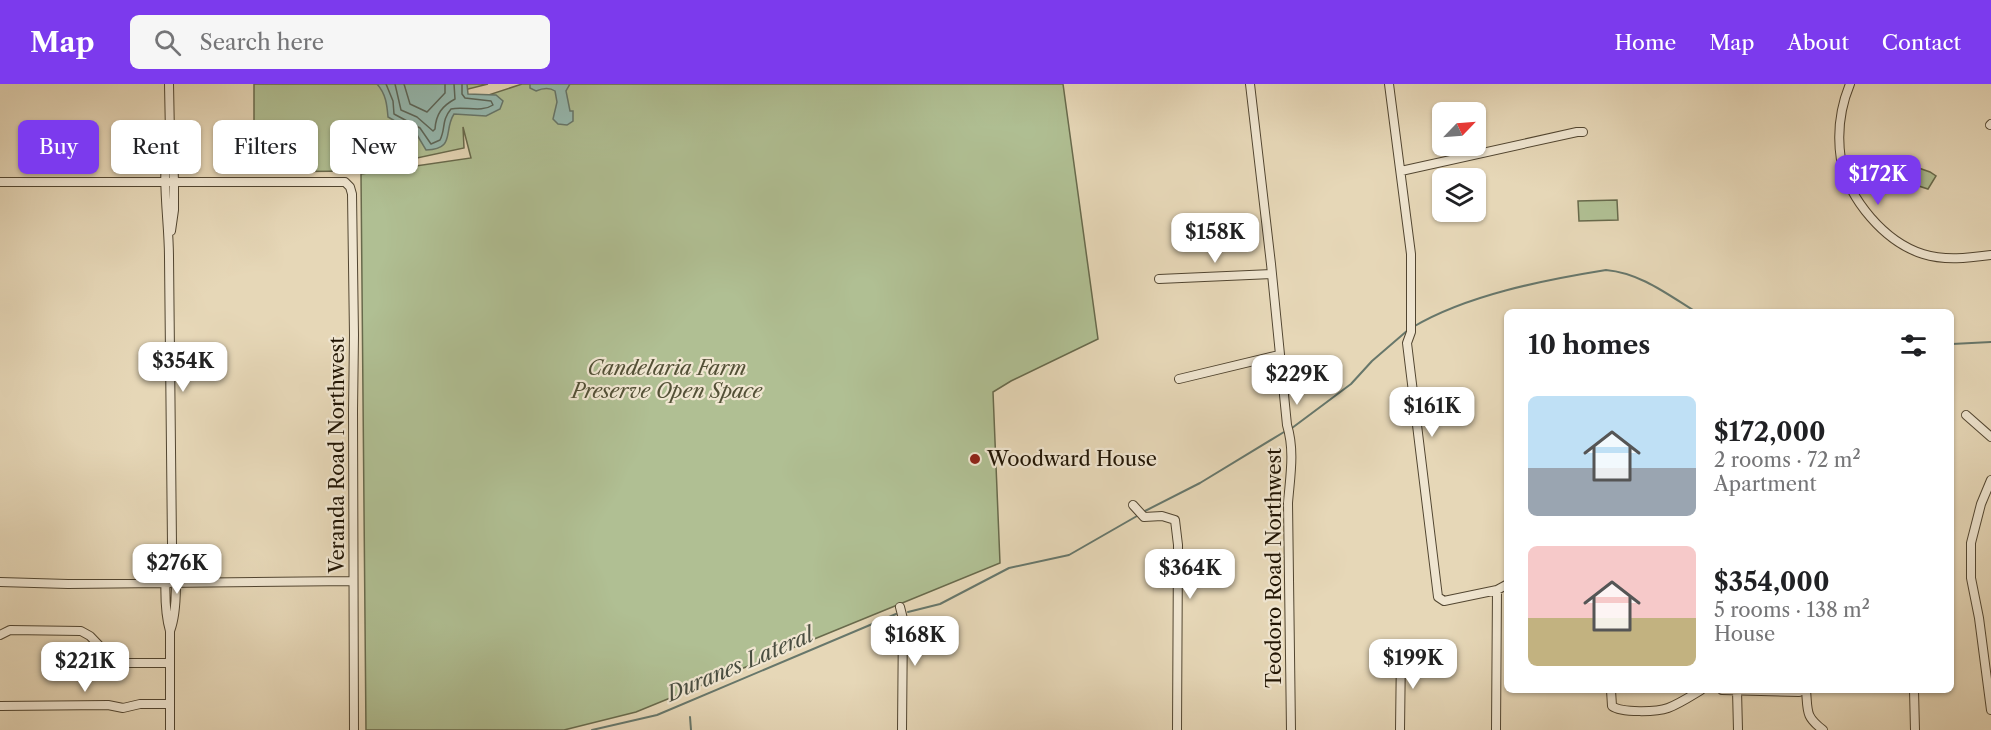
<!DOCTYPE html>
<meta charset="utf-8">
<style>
:root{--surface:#fff;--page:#f6f6f6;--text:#202124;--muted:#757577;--accent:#7c3aed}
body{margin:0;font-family:"Libre Caslon Text",serif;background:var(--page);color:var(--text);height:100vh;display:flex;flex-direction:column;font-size:22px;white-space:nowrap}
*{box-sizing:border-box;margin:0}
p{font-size:20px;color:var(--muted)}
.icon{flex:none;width:33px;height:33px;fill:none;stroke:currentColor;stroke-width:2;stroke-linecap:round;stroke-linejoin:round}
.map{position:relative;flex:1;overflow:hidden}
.sheet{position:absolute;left:1504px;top:225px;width:450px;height:384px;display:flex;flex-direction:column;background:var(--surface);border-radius:9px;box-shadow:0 2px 4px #0004}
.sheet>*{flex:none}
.banner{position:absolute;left:18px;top:36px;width:570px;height:54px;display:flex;gap:12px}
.needle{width:39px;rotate:65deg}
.fabs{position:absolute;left:1432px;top:18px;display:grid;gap:12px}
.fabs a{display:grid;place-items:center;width:54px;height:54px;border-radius:9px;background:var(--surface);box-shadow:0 2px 4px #0004;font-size:30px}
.price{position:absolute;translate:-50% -51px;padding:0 14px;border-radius:12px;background:#fff;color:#222;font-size:20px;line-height:39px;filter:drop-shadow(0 2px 3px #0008)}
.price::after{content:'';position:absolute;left:50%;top:36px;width:18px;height:14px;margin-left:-9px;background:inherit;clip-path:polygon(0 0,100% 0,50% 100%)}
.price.current{background:var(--accent);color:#fff}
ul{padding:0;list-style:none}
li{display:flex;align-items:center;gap:18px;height:150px;padding:0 24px}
li span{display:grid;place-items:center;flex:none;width:168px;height:120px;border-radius:9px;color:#555}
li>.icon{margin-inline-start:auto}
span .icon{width:72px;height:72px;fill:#fffc;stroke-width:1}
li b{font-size:26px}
h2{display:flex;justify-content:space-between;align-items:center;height:72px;padding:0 24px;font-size:26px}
.chip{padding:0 21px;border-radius:9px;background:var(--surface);box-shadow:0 2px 4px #0004;font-size:21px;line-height:54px}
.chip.current{background:var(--accent);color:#fff}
header{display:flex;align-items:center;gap:36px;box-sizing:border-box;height:84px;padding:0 30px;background:var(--accent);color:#fff}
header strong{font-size:28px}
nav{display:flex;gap:33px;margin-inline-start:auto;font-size:21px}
.search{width:420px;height:54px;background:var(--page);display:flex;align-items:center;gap:15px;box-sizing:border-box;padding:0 21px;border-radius:9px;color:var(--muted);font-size:22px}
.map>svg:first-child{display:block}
.green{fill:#b0bf93;stroke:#686a4c;stroke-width:1.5}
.water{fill:#96b9b0;stroke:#67776b;stroke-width:1.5}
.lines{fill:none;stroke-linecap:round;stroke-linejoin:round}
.shore{stroke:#5c675a;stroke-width:1.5}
.stream{stroke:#67776b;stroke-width:2}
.minor-casing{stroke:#524631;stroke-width:10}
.minor{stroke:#efe5d0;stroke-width:8}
.poi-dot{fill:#8f2418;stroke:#efe5d0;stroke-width:2}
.labels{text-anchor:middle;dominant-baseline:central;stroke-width:4.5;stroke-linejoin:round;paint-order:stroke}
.park-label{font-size:20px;font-style:italic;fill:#535036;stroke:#efe5d0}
.street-label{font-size:20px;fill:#211504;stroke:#efe5d0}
.poi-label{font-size:20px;fill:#211504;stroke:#efe5d0;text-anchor:start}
.water-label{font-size:21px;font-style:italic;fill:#4a4e40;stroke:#efe5d0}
</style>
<header>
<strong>Map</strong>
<div class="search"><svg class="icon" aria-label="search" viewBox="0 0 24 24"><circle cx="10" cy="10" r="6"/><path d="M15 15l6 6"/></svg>Search here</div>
<nav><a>Home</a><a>Map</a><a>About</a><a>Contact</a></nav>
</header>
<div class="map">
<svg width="1991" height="646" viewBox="0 0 1991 646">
<rect width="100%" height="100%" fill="#e6d7b7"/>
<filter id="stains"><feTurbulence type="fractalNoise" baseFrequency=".00333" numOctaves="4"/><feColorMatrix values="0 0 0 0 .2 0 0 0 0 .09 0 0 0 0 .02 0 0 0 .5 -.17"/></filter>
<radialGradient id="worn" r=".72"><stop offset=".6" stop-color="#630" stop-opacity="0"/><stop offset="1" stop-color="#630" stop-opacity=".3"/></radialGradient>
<path class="green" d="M254,0H488L460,7L461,20L522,0H1063L1098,255L1011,297L993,308L1000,479L636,628L564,646H366L361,90L471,74L463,43L464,64L356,87L254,88Z
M1899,77L1930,88L1936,92L1928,105L1894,94Z
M1617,116L1618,136L1579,137L1578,117Z"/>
<path class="water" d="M377,0H467L468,10L496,11L503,17L500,25L486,32L454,30C443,47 456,65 426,66L416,49L388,33C387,21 386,10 377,0Z
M530,0H570L566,7L570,27H573V37L567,41L558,40L553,35L557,18L555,7C549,3 543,4 536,7L530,4Z"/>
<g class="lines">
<path class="shore" d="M386,0L393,17L394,30L420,44L431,60L440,56C446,44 441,37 451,25C465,22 481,29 493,21L491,17L465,14L462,10V0
M395,0L401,26L417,33L433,47L435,45C436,30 442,22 455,15L454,0
M404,0L410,20L427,28L445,9V0"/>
<path class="stream" d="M1413,243C1467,211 1544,196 1606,186C1640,189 1667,210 1696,228
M1952,260L1991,258
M1292,344L1351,300L1372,277L1408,246
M1143,428L1200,399L1284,348
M908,528L940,520L1009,484L1069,471L1137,432
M690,633L691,646
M592,646L657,631L896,530"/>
<defs>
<path id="minor" d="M169,0L170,51L173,68L174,98V126L171,147
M1250,0L1271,180L1287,341C1295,367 1290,393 1288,419L1291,646
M1389,0L1411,170V248L1407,259L1438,513L1444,517L1497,506L1496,646
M1850,0C1840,24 1837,50 1841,76C1849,116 1885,158 1923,170C1945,177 1968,174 1991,171
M1990,41L1991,40
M170,51C160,92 169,132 169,174C170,269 171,365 172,461C177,483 178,526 170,547
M1401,87L1577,48H1583
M0,98H345L350,103L352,110L354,251L353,327L354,646
M1159,195L1272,190
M1179,295L1279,271
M1966,331L1991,353
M1991,396L1981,420L1971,459V494L1979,534L1991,626
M1133,421L1144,433L1162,432L1175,436L1178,461L1177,646
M0,498L68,500L353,497
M1497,506L1508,500
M900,523L903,535L902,646
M0,551L10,546L81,547L90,552L116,579H170
M1611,606L1612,622C1621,629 1657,628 1668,624C1679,620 1691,612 1701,606
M1722,606L1799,608
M1737,606L1738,646
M1806,606C1808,628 1805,632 1823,646
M1914,606L1915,646
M0,622L108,621L123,624L140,620H170
M170,646V547C164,527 163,480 172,461
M1400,646L1401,567"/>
</defs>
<use href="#minor" class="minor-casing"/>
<use href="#minor" class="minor"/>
</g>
<circle class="poi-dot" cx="975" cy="375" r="6"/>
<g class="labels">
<g class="park-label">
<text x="667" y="284">Candelaria Farm<tspan x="667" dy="23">Preserve Open Space</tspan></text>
</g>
<g class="street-label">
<text transform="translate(337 371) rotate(-90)">Veranda Road Northwest</text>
<text transform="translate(1274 484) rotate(-90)">Teodoro Road Northwest</text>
</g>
<g class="poi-label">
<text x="987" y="375">Woodward House</text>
</g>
<g class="water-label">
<text transform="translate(740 580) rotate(-23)">Duranes Lateral</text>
</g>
</g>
<rect width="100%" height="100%" filter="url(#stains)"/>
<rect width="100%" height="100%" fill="url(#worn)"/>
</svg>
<div class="fabs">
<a><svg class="needle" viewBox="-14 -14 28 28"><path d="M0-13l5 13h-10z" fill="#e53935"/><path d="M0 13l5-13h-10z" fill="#757577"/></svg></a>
<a><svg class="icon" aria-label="layers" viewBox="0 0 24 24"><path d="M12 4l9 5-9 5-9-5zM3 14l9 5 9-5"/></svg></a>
</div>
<b class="price current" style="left:1878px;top:122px">$172K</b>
<b class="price" style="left:1215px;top:180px">$158K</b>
<b class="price" style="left:183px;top:309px">$354K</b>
<b class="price" style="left:1297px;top:322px">$229K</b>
<b class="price" style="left:1432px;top:354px">$161K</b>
<b class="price" style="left:177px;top:511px">$276K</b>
<b class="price" style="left:1190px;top:516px">$364K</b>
<b class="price" style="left:915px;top:583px">$168K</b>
<b class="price" style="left:1413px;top:606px">$199K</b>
<b class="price" style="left:85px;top:609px">$221K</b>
<div class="banner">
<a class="chip current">Buy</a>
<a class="chip">Rent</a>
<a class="chip">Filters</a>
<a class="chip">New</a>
</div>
<section class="sheet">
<h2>10 homes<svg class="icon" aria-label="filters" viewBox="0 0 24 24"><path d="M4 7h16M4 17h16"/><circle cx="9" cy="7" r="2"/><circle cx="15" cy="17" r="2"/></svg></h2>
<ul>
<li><span style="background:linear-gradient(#bfe0f5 60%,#9aa5b1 0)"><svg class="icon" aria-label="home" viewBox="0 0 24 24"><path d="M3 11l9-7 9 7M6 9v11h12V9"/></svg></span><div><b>$172,000</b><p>2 rooms · 72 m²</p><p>Apartment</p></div></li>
<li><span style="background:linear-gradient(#f6c9c9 60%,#c2b280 0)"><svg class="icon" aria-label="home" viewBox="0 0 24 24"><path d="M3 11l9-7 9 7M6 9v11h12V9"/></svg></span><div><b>$354,000</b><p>5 rooms · 138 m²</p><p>House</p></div></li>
</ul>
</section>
</div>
